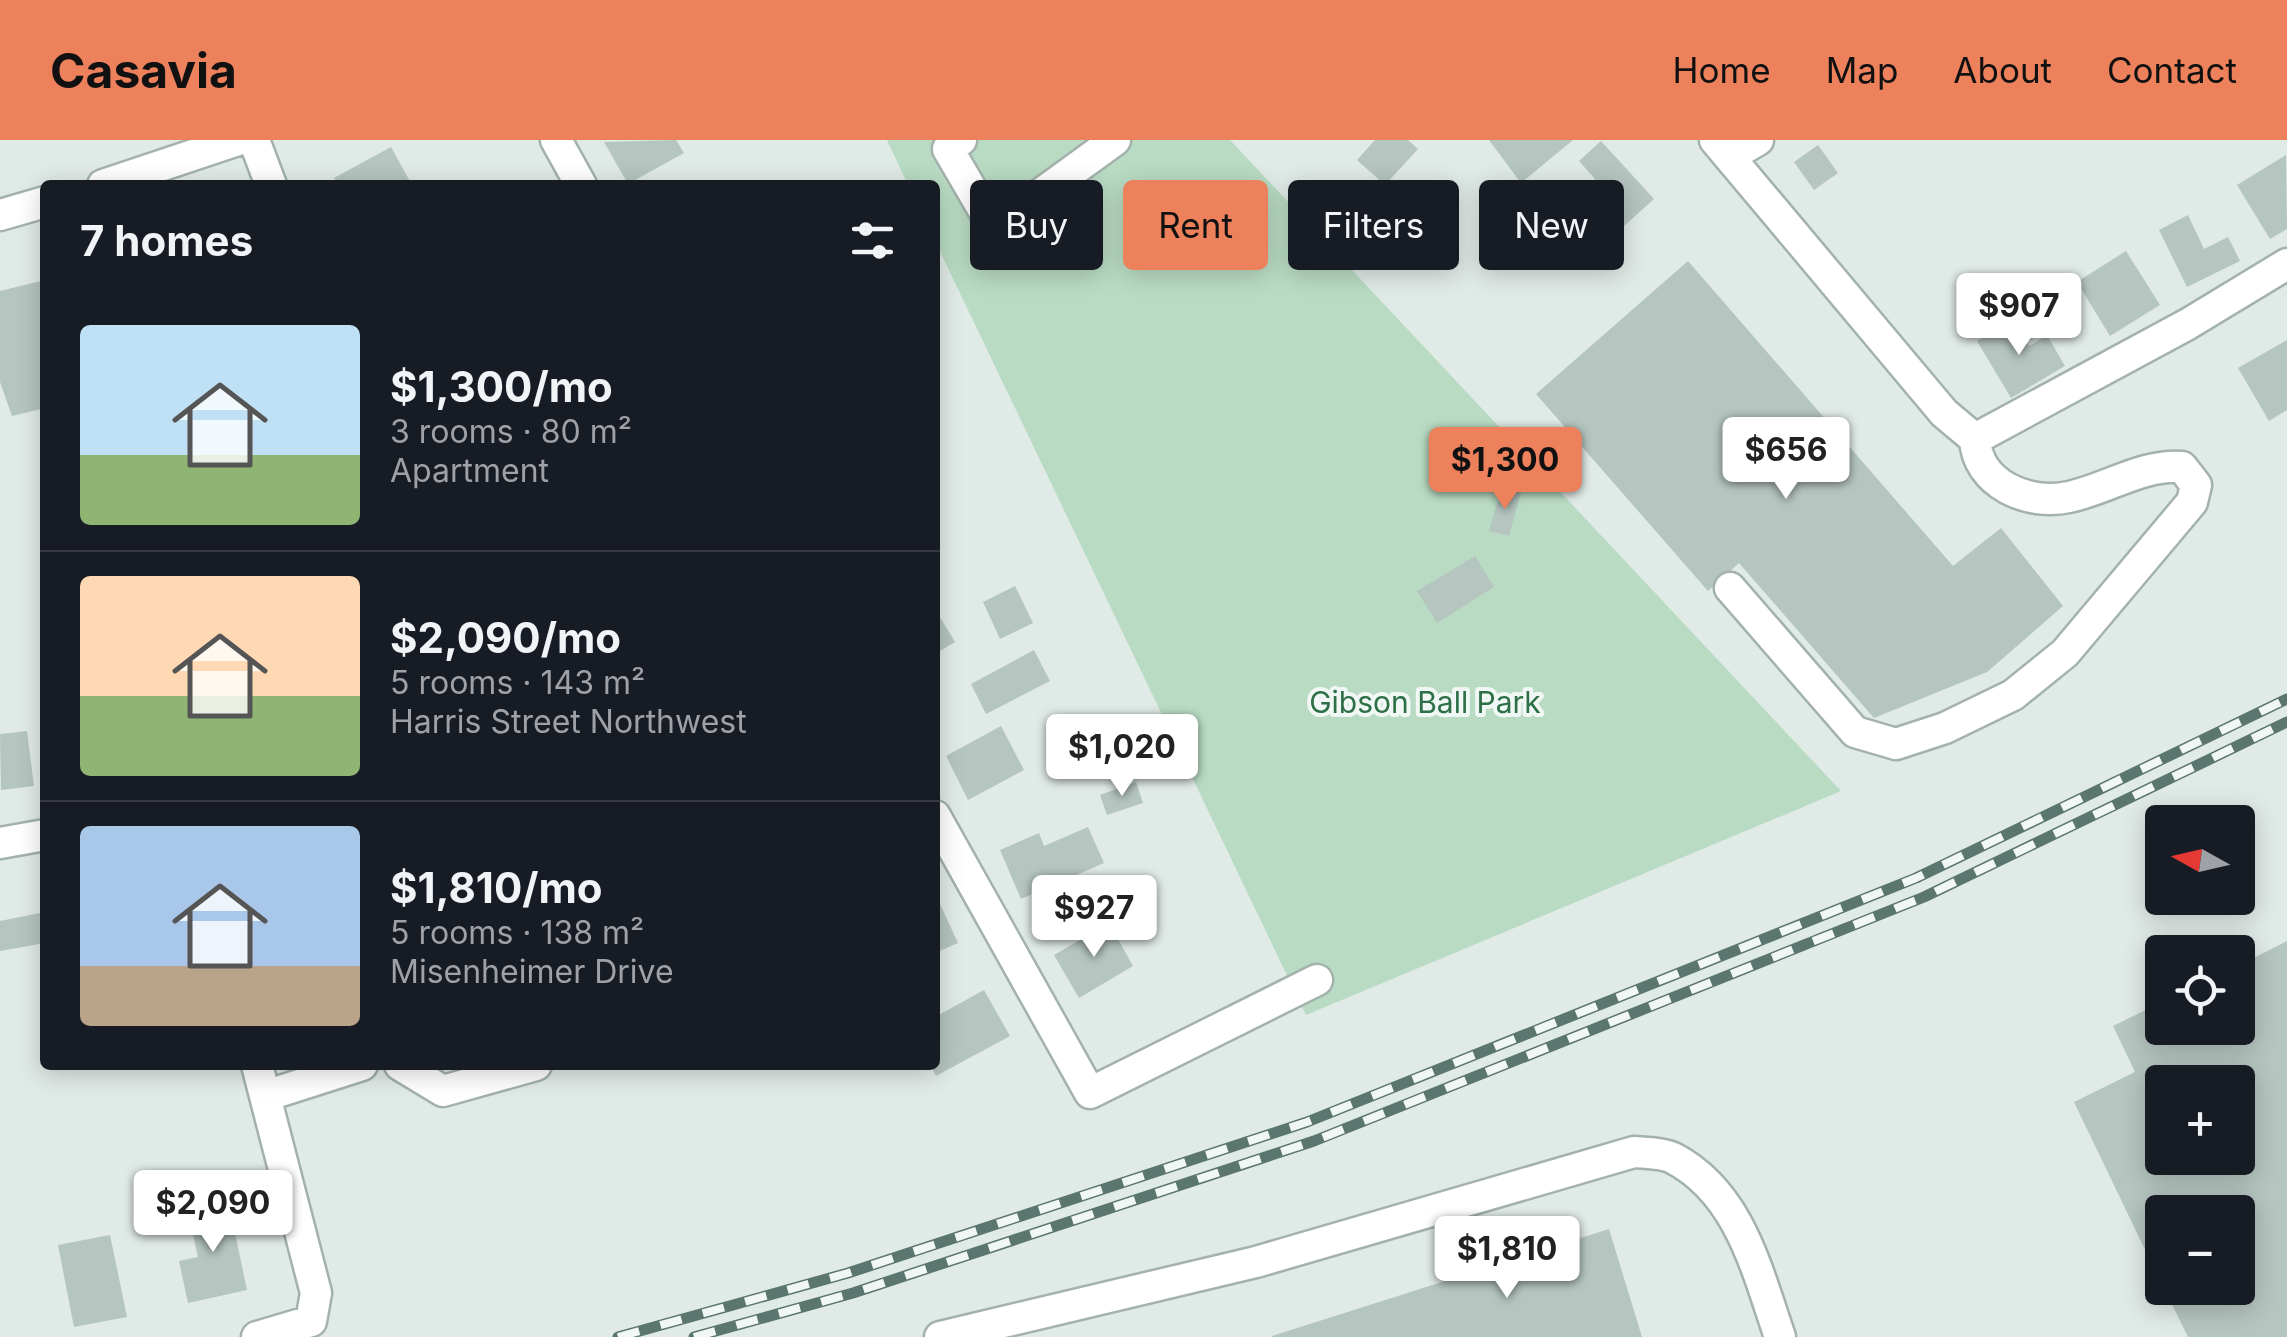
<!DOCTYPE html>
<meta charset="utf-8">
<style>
:root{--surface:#171b24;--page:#242831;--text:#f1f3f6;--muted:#9ea1a6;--line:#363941;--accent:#ed815b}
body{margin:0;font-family:Inter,sans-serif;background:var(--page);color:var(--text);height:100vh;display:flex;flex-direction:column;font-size:38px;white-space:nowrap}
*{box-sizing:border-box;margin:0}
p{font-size:32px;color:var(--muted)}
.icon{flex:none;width:55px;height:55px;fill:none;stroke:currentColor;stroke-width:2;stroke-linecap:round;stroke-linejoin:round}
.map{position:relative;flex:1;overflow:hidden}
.drawer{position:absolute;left:40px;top:40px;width:900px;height:890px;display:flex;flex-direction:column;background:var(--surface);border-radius:10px;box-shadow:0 5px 25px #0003}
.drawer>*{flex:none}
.guide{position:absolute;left:970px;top:40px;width:950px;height:90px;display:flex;gap:20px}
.needle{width:65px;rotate:278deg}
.fabs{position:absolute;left:2145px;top:665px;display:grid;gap:20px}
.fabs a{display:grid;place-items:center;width:110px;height:110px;border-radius:10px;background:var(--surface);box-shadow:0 5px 25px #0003;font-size:50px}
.price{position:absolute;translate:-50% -85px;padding:0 22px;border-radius:10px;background:#fff;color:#222;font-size:32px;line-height:65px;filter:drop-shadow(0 2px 5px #0008)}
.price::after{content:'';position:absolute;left:50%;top:60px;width:30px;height:22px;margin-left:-15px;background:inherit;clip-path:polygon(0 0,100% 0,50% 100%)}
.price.active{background:var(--accent);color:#111}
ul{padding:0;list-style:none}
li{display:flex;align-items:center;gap:30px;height:250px;padding:0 40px}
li+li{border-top:2px solid var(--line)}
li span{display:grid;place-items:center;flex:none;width:280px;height:200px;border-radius:10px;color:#555}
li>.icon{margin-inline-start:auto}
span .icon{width:120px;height:120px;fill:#fffc;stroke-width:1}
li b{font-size:42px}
h2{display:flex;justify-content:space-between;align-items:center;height:120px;padding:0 40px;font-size:42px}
.chip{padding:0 35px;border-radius:10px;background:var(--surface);box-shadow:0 5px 25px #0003;font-size:35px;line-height:90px}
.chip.active{background:var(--accent);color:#111}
header{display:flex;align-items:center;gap:60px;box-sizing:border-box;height:140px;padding:0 50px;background:var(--accent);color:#111}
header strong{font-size:48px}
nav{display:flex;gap:55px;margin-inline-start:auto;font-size:35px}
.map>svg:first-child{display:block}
.green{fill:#b9dbc3}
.building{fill:#b5c5bf;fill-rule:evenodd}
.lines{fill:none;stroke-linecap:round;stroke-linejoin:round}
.minor-casing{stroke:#a3b2ad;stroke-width:35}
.minor{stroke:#fff;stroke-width:30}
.rail-casing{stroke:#5b766f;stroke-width:11}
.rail{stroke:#f0f7f4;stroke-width:8;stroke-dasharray:22;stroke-linecap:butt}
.labels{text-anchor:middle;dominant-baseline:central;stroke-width:8;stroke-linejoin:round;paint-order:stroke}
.park-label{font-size:30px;fill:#2d6f47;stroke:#f0f7f4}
</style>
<header>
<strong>Casavia</strong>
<nav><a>Home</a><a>Map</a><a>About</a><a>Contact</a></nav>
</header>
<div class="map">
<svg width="2287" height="1197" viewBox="0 0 2287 1197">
<rect width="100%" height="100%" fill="#e0eae6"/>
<path class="green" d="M887,0H1230L1841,651L1306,875L935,101V45H908Z"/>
<path class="building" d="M676,0L684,13L628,44L604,2Z
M1375,0H1408L1418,9L1385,45L1357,20Z
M1489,0H1573L1521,43Z
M1601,1L1654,59L1584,122L1548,82L1595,39L1579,21Z
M1818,5L1838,33L1814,50L1794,22Z
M391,7L412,45H338L334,38Z
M2286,15L2287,89L2270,99L2237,45Z
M2188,75L2204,109L2228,97L2240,121L2187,147L2159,90Z
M2126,111L2160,165L2110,196L2077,142Z
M1688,121L1953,426L2001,388L2063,466L1987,532L1874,578L1739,423L1708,451L1536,254Z
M45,140V268L12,276L0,242V151Z
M2013,179L2029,206L2047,195L2065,226L2011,258L1977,201Z
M2287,200V270L2269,281L2238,228Z
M1502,347L1521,352L1509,396L1489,391Z
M1475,416L1494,447L1437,483L1417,451Z
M1015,446L1033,483L1000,499L983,462Z
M935,469L955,502L935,514Z
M1034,510L1050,541L986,574L971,544Z
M1001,586L1024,630L968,660L946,616Z
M27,591L34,646L1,650L0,594Z
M1136,642L1143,663L1107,675L1100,655Z
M1088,687L1104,723L1021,759L1000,710L1039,693L1044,706Z
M935,753L958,803L935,813Z
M45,772V803L0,811V781Z
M1109,783L1133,826L1079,858L1054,815Z
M2287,801V1197H2188L2164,1148H2238V1072H2162V1145L2074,962L2135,932L2113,886L2162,862V888H2238V826ZM2162,942H2238V1018H2162Z
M984,850L1010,896L936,936L930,925H935V877Z
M228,1060L247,1150L188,1163L179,1121L198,1117L187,1069Z
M1609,1089L1642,1197H1272V1196Z
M110,1095L127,1177L74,1187L58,1105Z"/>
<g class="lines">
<defs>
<path id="minor" d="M254,0L271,45
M556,0L581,45
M961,0L948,9L994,88L1115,0
M1715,0L1944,273L1975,299L2188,184L2287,124
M1729,17L1758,0
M103,45L238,0
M0,75L45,62
M1730,448L1855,592L1896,604L1945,588L2013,555L2065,513L2192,362L2196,345L2182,327C2142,324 2107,349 2069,357C2028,366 1977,344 1975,299
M935,676L1090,953L1317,840
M0,703L45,695
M400,925L443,951L536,925
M265,956L362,925
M257,1197L311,1181L316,1153L257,925
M940,1197L1256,1122L1634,1012C1646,1013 1663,1013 1673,1018C1740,1053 1757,1131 1780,1197"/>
</defs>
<use href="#minor" class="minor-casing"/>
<use href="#minor" class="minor"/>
<defs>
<path id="rail" d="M618,1197L848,1133L1307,982L1916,738L2287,559
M694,1197L853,1153L1314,1001L1924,757L2287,582"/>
</defs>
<use href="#rail" class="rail-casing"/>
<use href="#rail" class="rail"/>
</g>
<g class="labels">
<g class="park-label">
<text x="1425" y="562">Gibson Ball Park</text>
</g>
</g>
</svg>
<div class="fabs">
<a><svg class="needle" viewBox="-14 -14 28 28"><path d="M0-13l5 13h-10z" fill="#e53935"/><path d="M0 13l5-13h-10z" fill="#9ea1a6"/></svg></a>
<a><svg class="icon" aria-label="locate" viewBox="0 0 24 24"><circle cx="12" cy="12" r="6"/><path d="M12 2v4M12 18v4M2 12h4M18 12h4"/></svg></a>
<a>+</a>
<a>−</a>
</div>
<b class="price" style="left:2019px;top:218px">$907</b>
<b class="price" style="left:1786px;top:362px">$656</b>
<b class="price active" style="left:1505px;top:372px">$1,300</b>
<b class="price" style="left:1122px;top:659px">$1,020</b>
<b class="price" style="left:1094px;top:820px">$927</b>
<b class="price" style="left:213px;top:1115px">$2,090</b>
<b class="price" style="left:1507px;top:1161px">$1,810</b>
<div class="guide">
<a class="chip">Buy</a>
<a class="chip active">Rent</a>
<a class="chip">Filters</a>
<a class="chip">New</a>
</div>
<section class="drawer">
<h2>7 homes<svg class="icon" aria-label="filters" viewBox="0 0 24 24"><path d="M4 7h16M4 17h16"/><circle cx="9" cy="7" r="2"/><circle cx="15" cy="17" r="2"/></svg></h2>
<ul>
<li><span style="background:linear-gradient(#bfe0f5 65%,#8fb573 0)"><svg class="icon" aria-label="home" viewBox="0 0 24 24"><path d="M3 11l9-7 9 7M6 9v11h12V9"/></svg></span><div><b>$1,300/mo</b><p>3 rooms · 80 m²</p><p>Apartment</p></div></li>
<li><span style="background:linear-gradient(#ffd9b3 60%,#8fb573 0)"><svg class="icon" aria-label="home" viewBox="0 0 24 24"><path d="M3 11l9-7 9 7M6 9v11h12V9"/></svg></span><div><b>$2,090/mo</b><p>5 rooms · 143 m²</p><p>Harris Street Northwest</p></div></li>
<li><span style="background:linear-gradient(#a9c7e8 70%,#b9a48a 0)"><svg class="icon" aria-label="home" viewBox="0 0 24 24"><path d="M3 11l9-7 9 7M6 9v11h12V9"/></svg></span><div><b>$1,810/mo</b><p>5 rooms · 138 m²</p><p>Misenheimer Drive</p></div></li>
</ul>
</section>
</div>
